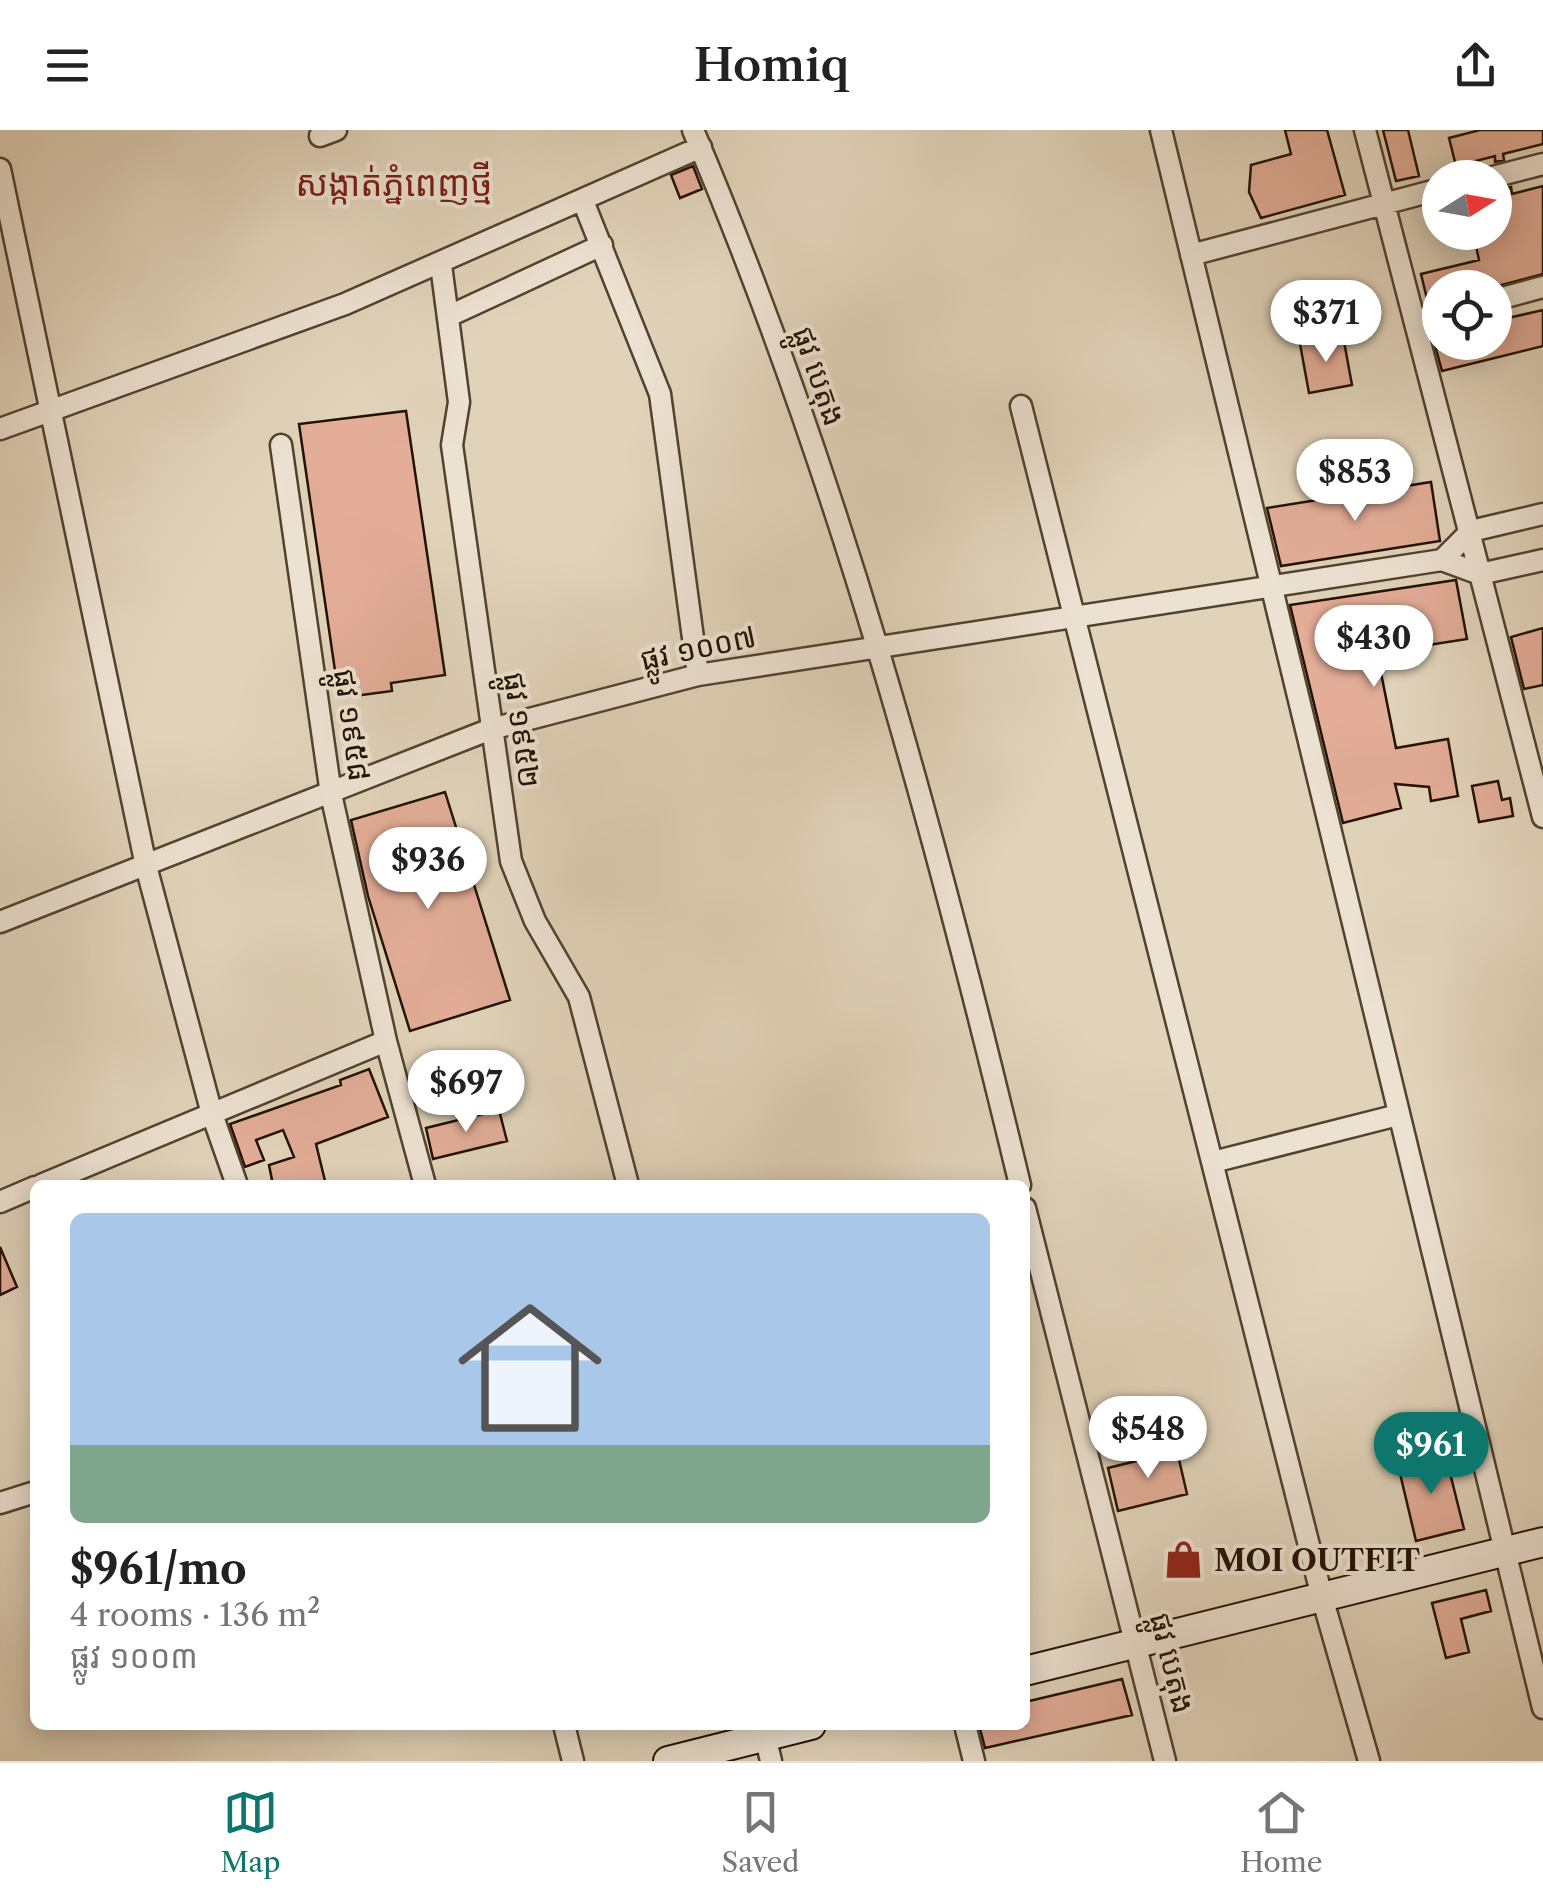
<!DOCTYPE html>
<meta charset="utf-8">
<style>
:root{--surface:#fff;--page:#f2f2f2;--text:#222;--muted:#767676;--line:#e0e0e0;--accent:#0f766e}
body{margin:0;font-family:"Libre Caslon Text","Noto Sans Khmer",serif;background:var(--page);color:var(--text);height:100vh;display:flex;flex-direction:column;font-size:38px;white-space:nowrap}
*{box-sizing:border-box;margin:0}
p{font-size:32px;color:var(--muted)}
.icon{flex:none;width:55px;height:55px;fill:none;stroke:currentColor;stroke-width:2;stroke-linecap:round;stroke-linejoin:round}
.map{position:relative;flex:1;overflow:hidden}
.sheet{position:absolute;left:30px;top:1050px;width:1000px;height:550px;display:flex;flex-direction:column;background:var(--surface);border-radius:15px;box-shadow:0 5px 25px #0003}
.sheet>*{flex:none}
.needle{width:65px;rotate:79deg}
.controls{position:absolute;left:1422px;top:30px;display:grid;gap:20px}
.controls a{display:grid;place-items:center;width:90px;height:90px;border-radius:50%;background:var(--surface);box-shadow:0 5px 25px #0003;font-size:50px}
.price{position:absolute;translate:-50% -85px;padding:0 22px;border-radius:35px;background:#fff;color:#222;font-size:32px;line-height:65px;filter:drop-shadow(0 2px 5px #0008)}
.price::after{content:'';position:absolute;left:50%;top:60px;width:30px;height:22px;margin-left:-15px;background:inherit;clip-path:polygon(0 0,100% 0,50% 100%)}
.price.selected{background:var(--accent);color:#fff}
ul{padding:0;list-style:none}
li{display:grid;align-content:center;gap:20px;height:530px;padding:0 40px}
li+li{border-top:2px solid var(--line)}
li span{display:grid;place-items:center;height:310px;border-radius:15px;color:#555}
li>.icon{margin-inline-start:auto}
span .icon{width:180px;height:180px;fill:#fffc;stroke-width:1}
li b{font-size:42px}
header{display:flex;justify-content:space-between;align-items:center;height:130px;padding:0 40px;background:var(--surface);font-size:45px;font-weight:600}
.tabs{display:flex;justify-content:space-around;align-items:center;height:140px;border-top:2px solid var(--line);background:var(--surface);font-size:28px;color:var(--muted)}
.tabs a{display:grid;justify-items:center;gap:5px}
.tabs .selected{color:var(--accent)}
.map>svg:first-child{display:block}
.building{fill:#e3ad98;stroke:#231200;stroke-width:2.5}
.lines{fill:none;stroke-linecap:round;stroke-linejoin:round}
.street-casing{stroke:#52422e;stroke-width:25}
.secondary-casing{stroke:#231200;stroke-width:32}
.street{stroke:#ece2d2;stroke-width:20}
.secondary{stroke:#ece2d2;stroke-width:28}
.labels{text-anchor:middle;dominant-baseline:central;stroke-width:8;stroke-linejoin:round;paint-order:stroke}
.street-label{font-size:30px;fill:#231200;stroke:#ece2d2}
.poi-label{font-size:30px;font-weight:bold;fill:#231200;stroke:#ece2d2;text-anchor:start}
.quarter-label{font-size:35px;fill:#7a1f14;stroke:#ece2d2}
</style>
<header><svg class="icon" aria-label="menu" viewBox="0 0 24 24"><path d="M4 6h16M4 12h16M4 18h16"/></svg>Homiq<svg class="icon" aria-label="share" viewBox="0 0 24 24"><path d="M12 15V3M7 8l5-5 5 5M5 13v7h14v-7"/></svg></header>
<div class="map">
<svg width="1543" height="1631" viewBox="0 0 1543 1631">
<rect width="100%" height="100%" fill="#e1d3ba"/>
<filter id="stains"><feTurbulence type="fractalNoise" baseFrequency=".002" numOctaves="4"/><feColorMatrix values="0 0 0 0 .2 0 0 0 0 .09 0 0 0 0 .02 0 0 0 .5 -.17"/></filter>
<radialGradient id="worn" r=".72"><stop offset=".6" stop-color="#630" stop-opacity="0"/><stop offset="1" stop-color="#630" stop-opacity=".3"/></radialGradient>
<path class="building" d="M1285,0H1327L1345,65L1261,88L1249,62L1251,35L1291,24Z
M1383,0H1408L1419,46L1396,51Z
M1480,0H1543V14L1503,24L1504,30L1495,32V26L1456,36L1449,8Z
M693,36L702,59L680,68L671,45Z
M1543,56V144L1490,158H1440V171L1428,173L1421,144L1479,130L1473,102H1495V61L1511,57L1512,64Z
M1543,180V216L1442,241L1434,212H1495V191Z
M1343,206L1352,255L1309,263L1300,214Z
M406,281L445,545L391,553L392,561L339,568L299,294Z
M1431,352L1440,411L1281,436L1267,378Z
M1456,450L1467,509L1377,523L1396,618L1448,609L1458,666L1431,671L1429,657L1395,654L1401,678L1343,693L1290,475Z
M1543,498V555L1524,559L1511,507Z
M1498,651L1502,670L1510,668L1513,686L1479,692L1472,656Z
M445,662L510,870L410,901L368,766L351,690Z
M369,939L388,987L316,1014L326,1055H273L269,1035L294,1027L283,1000L256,1010L264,1030L245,1037L230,994L341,955L340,950Z
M499,980L507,1011L433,1029L426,998Z
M0,1117L17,1157L0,1165Z
M1177,1321L1187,1364L1118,1381L1108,1338Z
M1445,1323L1464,1399L1416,1411L1398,1335Z
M1486,1460L1491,1481L1461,1489L1469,1522L1446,1528L1432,1473Z
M1122,1549L1132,1585L985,1618L979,1595H1025V1572Z"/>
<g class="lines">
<defs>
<path id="street" d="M693,0C837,339 934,697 1020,1055
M1161,0L1543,1578
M1365,0L1543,687
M320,6L336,0
M0,39L146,736L212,984L237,1055
M1489,48L1543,34
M583,71L660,264L698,545
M1191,125L1440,59
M441,135L459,272L452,315L511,731L535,791L579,867L628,1055
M1495,170L1543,157
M449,186L602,115
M1415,191L1440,184
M1021,276L1322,1467L1369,1631
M0,299L345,174L701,17
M281,315L331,664L386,911L425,1055
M1442,430L1471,401L1543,384
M0,792L491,599L698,545L1442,430L1480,444L1543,430
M1213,1032L1398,985
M41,1055L386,911
M0,1072L35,1057
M1025,1078L1165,1631
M0,1373L35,1362
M564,1595L573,1631
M965,1595L974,1631
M763,1597L771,1631"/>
<path id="secondary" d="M1025,1541L1543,1412
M668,1631L811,1595"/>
</defs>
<use href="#street" class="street-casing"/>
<use href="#secondary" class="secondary-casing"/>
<use href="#street" class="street"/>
<use href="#secondary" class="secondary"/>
</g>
<defs>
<symbol id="shop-bare" viewBox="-9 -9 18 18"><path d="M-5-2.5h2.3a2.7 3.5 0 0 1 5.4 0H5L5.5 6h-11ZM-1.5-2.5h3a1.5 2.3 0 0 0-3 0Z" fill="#8f2418" stroke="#ece2d2" stroke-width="2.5" paint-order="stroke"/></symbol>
</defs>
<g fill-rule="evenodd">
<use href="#shop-bare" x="1156" y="1402" width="55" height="55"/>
</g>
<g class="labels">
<g class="street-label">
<text transform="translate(819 246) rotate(71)">ផ្លូវ បេតុង</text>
<text transform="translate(698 518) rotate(-12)">ផ្លូវ ១០០៧</text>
<text transform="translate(352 595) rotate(82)">ផ្លូវ ១៩៥៨</text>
<text transform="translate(522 600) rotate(82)">ផ្លូវ ១៩៥២</text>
<text transform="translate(1172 1533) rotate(76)">ផ្លូវ បេតុង</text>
</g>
<g class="poi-label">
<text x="1214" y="1430">MOI OUTFIT</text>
</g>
<g class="quarter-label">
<text x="394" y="53">សង្កាត់ភ្នំពេញថ្មី</text>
</g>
</g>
<rect width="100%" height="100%" filter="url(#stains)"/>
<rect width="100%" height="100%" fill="url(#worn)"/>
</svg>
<div class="controls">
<a><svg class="needle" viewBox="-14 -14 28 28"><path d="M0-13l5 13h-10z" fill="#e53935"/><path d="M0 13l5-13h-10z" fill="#767676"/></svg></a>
<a><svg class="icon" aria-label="locate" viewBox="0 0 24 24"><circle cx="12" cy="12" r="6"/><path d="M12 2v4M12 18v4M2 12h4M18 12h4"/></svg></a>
</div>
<b class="price" style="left:1326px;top:235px">$371</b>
<b class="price" style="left:1355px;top:394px">$853</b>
<b class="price" style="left:1374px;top:560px">$430</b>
<b class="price" style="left:428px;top:782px">$936</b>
<b class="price" style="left:466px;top:1005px">$697</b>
<b class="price" style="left:1148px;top:1351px">$548</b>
<b class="price selected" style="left:1431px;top:1367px">$961</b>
<section class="sheet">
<ul>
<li><span style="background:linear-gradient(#a9c7e8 75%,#7fa58c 0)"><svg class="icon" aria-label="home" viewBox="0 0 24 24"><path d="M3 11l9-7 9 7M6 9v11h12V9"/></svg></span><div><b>$961/mo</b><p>4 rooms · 136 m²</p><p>ផ្លូវ ១០០៣</p></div></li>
</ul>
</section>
</div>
<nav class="tabs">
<a class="selected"><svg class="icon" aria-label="map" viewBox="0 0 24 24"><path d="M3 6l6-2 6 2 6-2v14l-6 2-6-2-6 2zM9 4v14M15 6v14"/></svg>Map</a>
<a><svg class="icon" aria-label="saved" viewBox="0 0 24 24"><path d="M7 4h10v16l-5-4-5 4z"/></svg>Saved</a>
<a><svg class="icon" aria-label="home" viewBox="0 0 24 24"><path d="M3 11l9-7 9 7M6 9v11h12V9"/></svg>Home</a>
</nav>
